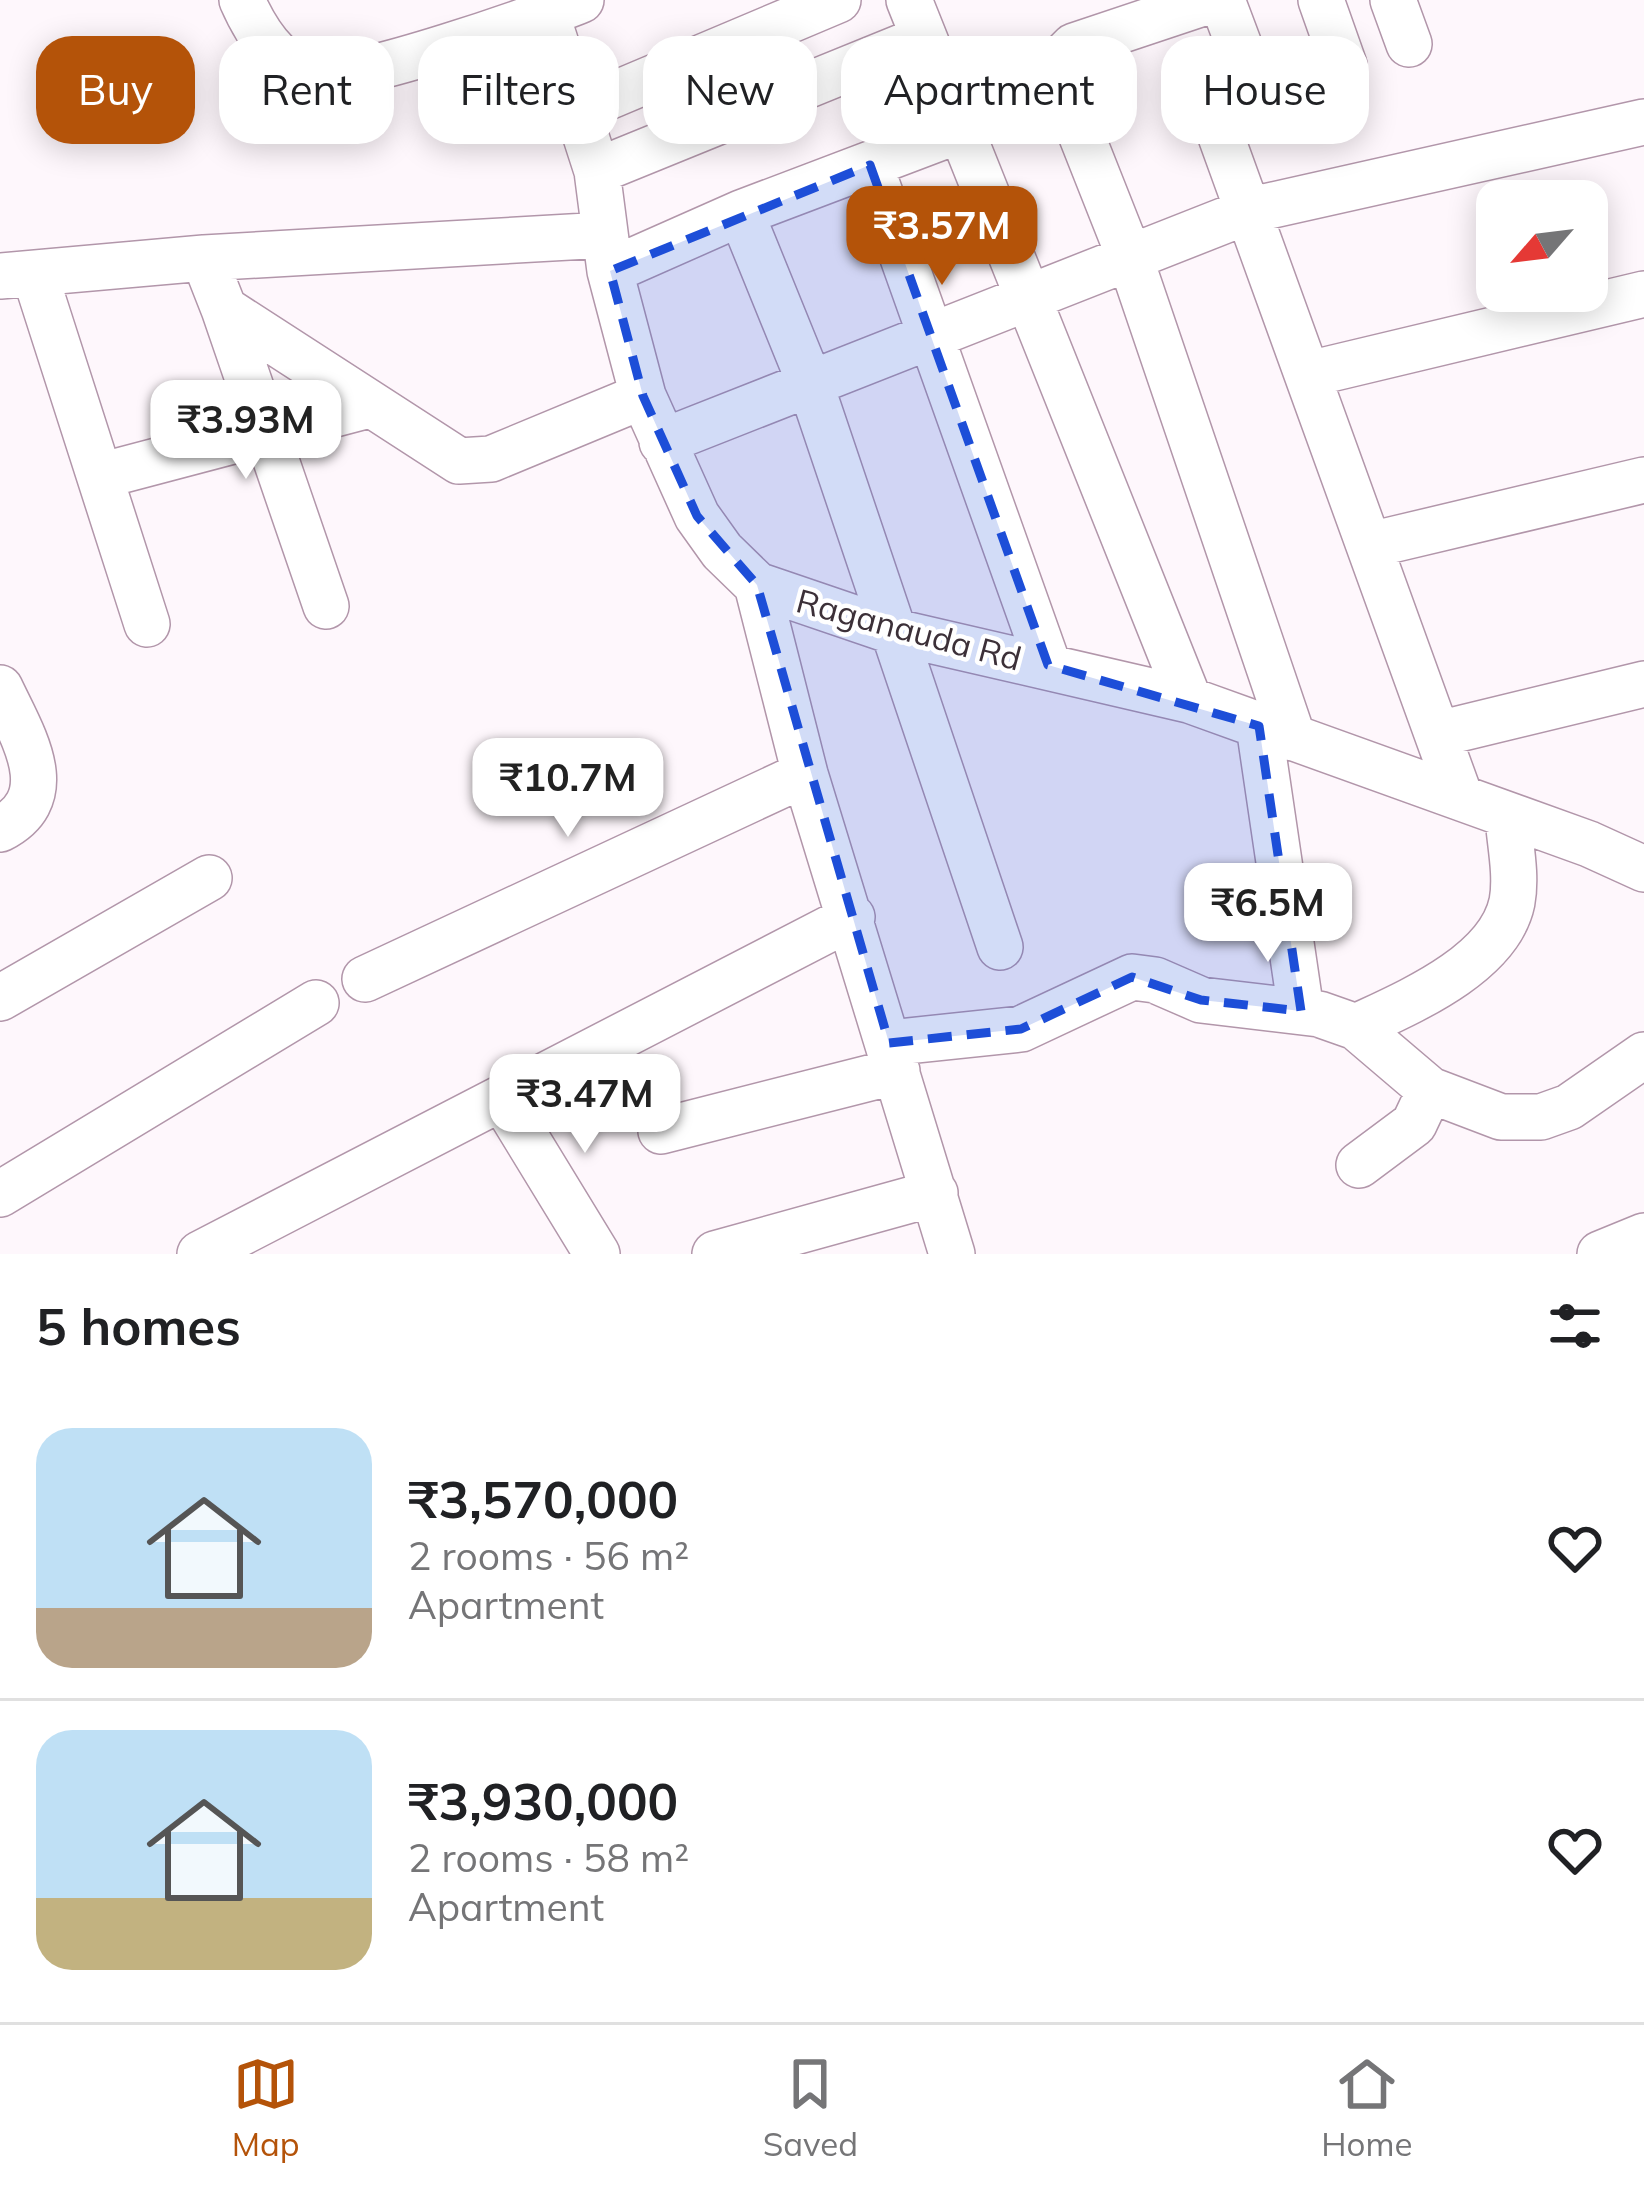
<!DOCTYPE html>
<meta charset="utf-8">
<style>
:root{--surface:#fff;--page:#f2f2f2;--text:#202124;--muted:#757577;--line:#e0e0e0;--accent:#b45309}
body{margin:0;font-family:Mulish,sans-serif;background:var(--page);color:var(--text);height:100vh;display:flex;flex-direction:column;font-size:45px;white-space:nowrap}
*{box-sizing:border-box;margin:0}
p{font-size:39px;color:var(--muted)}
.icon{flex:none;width:66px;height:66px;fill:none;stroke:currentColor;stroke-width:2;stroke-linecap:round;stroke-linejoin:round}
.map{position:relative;height:1254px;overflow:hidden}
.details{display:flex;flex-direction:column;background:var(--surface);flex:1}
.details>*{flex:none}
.top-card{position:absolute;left:36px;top:36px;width:1572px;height:108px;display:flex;gap:24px}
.needle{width:78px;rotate:242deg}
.fabs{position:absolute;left:1476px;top:180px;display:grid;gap:24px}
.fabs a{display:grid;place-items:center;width:132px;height:132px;border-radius:24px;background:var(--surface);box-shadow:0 6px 30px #0003;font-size:60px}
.price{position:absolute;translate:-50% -102px;padding:0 27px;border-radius:24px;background:#fff;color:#222;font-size:39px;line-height:78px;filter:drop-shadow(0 3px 6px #0008)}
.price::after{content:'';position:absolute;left:50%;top:72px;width:36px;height:27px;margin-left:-18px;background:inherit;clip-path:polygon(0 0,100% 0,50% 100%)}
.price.selected{background:var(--accent);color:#fff}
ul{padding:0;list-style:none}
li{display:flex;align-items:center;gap:36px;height:300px;padding:0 36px}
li+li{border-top:3px solid var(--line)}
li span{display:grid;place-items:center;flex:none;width:336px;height:240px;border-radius:36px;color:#555}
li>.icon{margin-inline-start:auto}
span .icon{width:144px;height:144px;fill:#fffc;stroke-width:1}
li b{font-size:51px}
h2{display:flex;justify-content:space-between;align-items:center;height:144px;padding:0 36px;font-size:51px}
.pill{padding:0 42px;border-radius:36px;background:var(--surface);box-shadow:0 6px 30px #0003;font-size:42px;line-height:108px}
.pill.selected{background:var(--accent);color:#fff}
.tab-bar{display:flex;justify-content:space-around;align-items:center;height:168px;border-top:3px solid var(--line);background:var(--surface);font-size:33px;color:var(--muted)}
.tab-bar a{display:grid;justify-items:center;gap:6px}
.tab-bar .selected{color:var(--accent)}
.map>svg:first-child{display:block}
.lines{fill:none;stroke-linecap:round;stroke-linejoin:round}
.minor-casing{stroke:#b296aa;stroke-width:48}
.minor{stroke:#fff;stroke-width:45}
.marked{fill:#1d4ed8;fill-opacity:0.2;stroke:#1d4ed8;stroke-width:9;stroke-dasharray:24 15;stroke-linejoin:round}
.labels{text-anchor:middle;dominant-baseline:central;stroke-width:9;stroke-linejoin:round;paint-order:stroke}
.street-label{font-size:33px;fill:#3c3038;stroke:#fff}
</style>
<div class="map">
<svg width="1644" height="1254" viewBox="0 0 1644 1254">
<rect width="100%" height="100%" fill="#fef7fc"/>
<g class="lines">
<defs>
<path id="minor" d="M242,0C256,32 278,68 316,76C351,83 540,17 581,0
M909,0L1189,700
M1212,0L1074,46L1059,61L1058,76L1130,258L1293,738
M1222,0L1240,48L1241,67L1211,94L1210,106L1460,797
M1321,0L1344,65
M1393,0L1409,44
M547,16L597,171L610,271L643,396L697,516L722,551L757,585L895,632L1189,700L1589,844L1644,869
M577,110L838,0
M870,165L1048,665
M597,171L924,38
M741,213L810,383L1000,947
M204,258L224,309L459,461L491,459L643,396
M610,271L741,213L960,130
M35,275L147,624
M0,276L204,258L605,235
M224,309L326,606
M1309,374L1644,294
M662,442L1251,210L1644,122
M100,476L369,405
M1370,545L1644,480
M757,585L805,774L952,1254
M0,688C22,735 63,797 0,829
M1259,726L1301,1011
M1438,734L1644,684
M365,979L805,774
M0,998L209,878
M1356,1027C1407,1003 1499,965 1512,902C1517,875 1510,844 1508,818
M889,1043L1021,1029L1132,977L1155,980L1201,1000L1319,1014L1356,1027L1430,1090L1501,1117H1541L1569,1107L1644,1055
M503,1100L597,1254
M661,1131L897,1071
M1359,1165L1414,1124L1430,1090
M0,1194L316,1003
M200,1254L852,917
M715,1254L935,1193
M1600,1254L1644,1236"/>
</defs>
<use href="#minor" class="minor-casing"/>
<use href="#minor" class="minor"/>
</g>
<path class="marked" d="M870,165L1048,665L1259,726L1301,1011L1201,1000L1132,977L1021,1029L889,1043L757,585L697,516L643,396L610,271Z"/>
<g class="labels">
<g class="street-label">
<text transform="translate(909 629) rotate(15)">Raganauda Rd</text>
</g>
</g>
</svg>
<div class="fabs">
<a><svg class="needle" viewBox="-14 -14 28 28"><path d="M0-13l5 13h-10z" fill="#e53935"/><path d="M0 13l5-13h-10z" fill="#757577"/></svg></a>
</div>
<b class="price selected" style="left:942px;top:288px">₹3.57M</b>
<b class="price" style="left:246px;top:482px">₹3.93M</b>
<b class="price" style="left:568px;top:840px">₹10.7M</b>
<b class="price" style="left:1268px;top:965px">₹6.5M</b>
<b class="price" style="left:585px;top:1156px">₹3.47M</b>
<div class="top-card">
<a class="pill selected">Buy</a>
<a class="pill">Rent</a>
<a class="pill">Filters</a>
<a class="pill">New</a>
<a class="pill">Apartment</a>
<a class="pill">House</a>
</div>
</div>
<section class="details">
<h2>5 homes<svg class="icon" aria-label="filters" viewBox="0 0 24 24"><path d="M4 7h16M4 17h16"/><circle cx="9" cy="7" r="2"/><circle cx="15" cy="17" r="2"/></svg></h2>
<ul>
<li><span style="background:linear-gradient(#bfe0f5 75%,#b9a48a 0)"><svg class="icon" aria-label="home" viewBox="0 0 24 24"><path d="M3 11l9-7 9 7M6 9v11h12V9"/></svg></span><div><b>₹3,570,000</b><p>2 rooms · 56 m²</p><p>Apartment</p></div><svg class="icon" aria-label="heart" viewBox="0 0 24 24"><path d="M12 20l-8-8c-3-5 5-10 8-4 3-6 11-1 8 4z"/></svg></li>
<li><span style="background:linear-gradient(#bfe0f5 70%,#c2b280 0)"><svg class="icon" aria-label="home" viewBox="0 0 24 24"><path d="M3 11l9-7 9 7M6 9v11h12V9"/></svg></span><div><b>₹3,930,000</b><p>2 rooms · 58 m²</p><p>Apartment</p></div><svg class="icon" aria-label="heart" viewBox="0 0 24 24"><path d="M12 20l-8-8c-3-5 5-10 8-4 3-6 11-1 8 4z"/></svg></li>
</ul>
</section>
<nav class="tab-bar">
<a class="selected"><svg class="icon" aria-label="map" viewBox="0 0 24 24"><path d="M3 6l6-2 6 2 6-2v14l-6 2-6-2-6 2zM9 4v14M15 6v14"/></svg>Map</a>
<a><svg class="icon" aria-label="saved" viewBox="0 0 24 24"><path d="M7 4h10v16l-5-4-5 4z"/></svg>Saved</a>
<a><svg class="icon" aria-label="home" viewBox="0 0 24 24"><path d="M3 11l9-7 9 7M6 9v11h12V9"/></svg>Home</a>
</nav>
